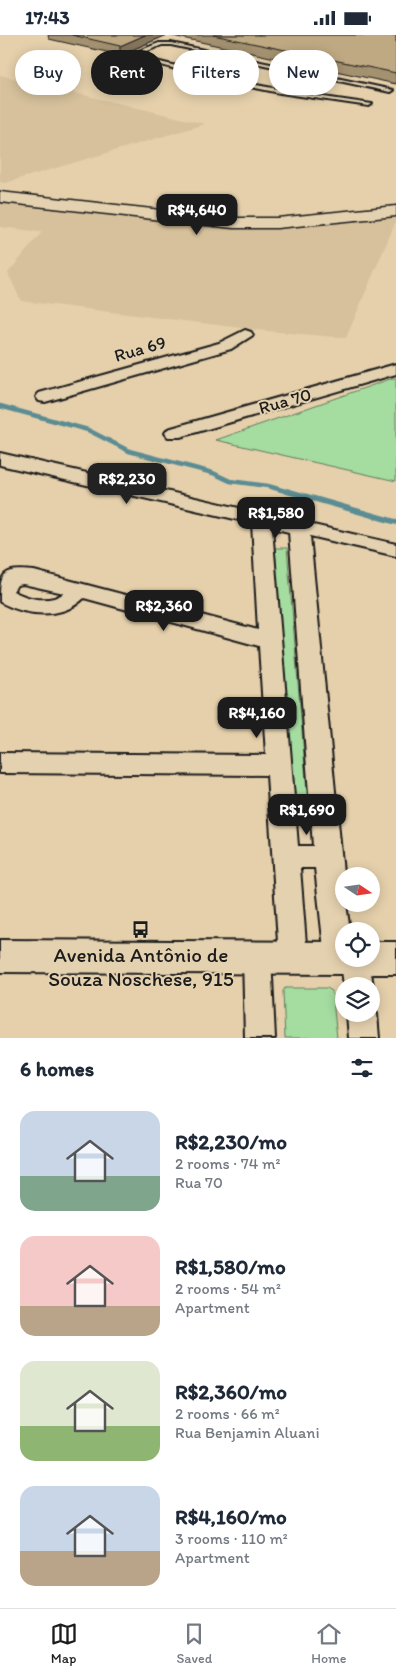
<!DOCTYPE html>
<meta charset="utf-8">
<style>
:root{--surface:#fff;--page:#f6f6f7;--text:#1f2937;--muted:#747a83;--line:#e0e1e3;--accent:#1c1c1c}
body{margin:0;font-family:Itim,sans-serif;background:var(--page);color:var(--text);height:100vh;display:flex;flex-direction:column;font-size:19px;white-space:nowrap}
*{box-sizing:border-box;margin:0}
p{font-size:16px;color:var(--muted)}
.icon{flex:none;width:28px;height:28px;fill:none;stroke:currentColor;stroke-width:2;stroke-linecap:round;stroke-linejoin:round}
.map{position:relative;height:1003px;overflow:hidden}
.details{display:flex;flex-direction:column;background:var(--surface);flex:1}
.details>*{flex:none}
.guide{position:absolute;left:15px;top:15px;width:366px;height:45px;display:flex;gap:10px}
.needle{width:32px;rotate:103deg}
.tools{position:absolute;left:335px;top:832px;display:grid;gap:10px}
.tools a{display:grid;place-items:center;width:45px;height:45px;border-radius:50%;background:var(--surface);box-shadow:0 2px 12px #0003;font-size:25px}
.price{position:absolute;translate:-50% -42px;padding:0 11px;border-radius:10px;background:var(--accent);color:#fff;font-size:16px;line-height:32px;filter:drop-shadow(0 1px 2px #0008)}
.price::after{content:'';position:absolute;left:50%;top:30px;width:15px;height:11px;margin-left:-8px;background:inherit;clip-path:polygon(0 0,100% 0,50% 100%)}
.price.current{background:#222;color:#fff}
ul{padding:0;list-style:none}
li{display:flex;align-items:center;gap:15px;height:125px;padding:0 20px}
li span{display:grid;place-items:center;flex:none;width:140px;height:100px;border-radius:15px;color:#555}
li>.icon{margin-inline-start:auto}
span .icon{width:60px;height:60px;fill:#fffc;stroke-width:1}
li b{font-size:21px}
h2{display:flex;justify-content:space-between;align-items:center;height:60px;padding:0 20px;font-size:21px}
.chip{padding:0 18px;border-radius:22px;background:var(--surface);box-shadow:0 2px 12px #0003;font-size:18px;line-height:45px}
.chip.current{background:var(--accent);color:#fff}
.status{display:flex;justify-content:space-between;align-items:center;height:35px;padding:0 25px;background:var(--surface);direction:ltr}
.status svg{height:14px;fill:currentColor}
.tabs{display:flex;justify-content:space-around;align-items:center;height:70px;border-top:1px solid var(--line);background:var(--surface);font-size:14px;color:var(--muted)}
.tabs a{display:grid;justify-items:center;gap:2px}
.tabs .current{color:var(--accent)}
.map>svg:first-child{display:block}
.built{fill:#d6c19c}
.green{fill:#a5dca0;stroke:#607c5e}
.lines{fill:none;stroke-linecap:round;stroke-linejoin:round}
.stream-far1{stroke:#5c8c93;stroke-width:4.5}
.stream{stroke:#5c8c93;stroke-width:5.5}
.service-casing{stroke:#1c1c1c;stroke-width:4}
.minor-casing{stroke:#1c1c1c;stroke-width:4}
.tertiary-casing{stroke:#1c1c1c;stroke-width:4}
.secondary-casing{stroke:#1c1c1c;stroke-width:3}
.service{fill:#e4d1af;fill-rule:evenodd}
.minor{fill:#e4d1af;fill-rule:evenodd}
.tertiary{fill:#e4d1af;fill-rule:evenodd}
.secondary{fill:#e4d1af;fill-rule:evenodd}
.wall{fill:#a49170;stroke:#1c1c1c}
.shaded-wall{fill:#86765b;stroke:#1c1c1c}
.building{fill:#bfa982;stroke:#1c1c1c}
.labels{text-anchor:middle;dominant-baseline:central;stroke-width:4;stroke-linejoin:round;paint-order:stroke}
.street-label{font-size:18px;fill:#1c1c1c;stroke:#e4d1af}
.near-poi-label{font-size:21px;fill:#1c1c1c;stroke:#e4d1af}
</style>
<div class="status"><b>17:43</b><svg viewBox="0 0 49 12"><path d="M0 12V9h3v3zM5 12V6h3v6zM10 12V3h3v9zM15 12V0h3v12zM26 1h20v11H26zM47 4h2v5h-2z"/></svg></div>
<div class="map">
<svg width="396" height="1003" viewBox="0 0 396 1003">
<rect width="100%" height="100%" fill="#e5d0ab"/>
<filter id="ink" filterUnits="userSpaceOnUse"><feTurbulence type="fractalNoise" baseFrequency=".02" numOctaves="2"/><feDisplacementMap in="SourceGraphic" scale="10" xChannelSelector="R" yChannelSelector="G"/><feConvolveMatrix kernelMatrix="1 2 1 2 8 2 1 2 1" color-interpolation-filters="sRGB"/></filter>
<g filter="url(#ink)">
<path class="built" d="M0,40L205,89L5,148L0,147Z
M0,167L271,194L396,182V186L346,303L267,296L21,266L8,238L42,197L0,192Z"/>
<path class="green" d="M393,343H396V446L216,405Z
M275,513H287L309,782H295Z
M285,953H327L332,956L337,1003H285L283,956Z"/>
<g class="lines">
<path class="stream-far1" d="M0,371L88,395L129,416L213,438L230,446L268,451L292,458"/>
<path class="stream" d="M287,456L396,487"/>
<defs>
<path id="service" d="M159,8H171L393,55L390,57L171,10H162L135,21L251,49L310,60L372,69L369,71L280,58L221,46L131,22V19Z"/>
<path id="minor" d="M245,295L251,297L253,300L231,314L45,367L39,366L36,362L39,358L219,308Z
M396,329V339L180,402H168L165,398L168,394Z
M0,418L396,509V521L310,501L344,848V869H346L350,896H344V924H369L373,951L371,954V951L344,952L342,935L329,932L325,923L315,833H300L307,922L303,931L293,935L283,931L279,922L267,740L0,738V718L266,720L259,611L84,563C62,585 26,581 0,567C0,538 2,533 34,536L258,595L252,488L0,430ZM272,493L289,497L313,811H298ZM23,549L64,558C49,569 28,564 13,556L17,550Z
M257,909L267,913L271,922L275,1003H245L243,922L247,913Z
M371,968L377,979L379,1003H349L347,979H371Z"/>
<path id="tertiary" d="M0,905L344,907V924H371V907H396V939H371L359,934L358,931L356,934L344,939L0,937Z"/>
<path id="secondary" d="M0,157L233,183H277L396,171V181L277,193H233L0,167Z"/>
</defs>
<use href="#service" class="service-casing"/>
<use href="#minor" class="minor-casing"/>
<use href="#tertiary" class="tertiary-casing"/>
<use href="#secondary" class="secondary-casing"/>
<use href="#service" class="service"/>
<use href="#minor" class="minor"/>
<use href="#tertiary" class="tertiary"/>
<use href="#secondary" class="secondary"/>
</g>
<path class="wall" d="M48,0H167L120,20L49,4Z
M168,0H396V49Z"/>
<path class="shaded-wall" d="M145,0H167L120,20V11Z"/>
<path class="building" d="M72,0H145L120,11Z
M213,0H396V38Z"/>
</g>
<defs>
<symbol id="bus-bare" viewBox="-9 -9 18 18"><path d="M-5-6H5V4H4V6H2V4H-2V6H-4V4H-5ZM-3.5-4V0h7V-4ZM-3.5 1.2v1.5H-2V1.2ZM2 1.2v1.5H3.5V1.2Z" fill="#1c1c1c" stroke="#e4d1af" stroke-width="2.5" paint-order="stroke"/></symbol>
</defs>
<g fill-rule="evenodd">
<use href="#bus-bare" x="128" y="882" width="25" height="25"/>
</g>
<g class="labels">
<g class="street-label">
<text transform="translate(140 314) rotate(-16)">Rua 69</text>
<text transform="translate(285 366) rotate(-16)">Rua 70</text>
</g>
<g class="near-poi-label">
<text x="141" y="919">Avenida Antônio de<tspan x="141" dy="24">Souza Noschese, 915</tspan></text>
</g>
</g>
</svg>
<div class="tools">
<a><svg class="needle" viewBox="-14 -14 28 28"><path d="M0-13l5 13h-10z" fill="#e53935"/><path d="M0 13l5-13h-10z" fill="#747a83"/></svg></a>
<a><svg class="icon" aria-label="locate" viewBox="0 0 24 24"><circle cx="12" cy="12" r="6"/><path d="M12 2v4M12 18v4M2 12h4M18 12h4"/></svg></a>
<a><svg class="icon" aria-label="layers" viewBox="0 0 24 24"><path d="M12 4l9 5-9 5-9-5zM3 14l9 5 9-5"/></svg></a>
</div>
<b class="price" style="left:197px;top:201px">R$4,640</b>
<b class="price current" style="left:127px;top:470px">R$2,230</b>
<b class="price" style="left:276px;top:504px">R$1,580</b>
<b class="price" style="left:164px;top:597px">R$2,360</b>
<b class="price" style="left:257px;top:704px">R$4,160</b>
<b class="price" style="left:307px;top:801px">R$1,690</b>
<div class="guide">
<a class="chip">Buy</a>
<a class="chip current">Rent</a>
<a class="chip">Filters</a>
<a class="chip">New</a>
</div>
</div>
<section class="details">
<h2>6 homes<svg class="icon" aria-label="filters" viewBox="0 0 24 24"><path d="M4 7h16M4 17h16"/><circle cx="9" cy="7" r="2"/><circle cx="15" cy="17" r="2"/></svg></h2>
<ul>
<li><span style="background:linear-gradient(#c9d6e8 65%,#7fa58c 0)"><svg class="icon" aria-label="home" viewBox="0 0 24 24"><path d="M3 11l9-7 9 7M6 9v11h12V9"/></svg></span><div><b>R$2,230/mo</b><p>2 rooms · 74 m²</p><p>Rua 70</p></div></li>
<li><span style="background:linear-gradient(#f6c9c9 70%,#b9a48a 0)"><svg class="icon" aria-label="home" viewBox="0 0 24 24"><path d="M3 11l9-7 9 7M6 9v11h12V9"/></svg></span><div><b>R$1,580/mo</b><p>2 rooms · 54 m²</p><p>Apartment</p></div></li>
<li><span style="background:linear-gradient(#dfe7d0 65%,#8fb573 0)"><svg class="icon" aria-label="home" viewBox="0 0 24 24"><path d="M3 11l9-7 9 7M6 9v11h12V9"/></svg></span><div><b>R$2,360/mo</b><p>2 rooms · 66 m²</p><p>Rua Benjamin Aluani</p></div></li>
<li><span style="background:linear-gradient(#c9d6e8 65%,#b9a48a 0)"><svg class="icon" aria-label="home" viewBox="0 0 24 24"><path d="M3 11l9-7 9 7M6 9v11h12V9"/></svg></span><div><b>R$4,160/mo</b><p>3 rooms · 110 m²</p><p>Apartment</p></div></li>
</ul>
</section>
<nav class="tabs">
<a class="current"><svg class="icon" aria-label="map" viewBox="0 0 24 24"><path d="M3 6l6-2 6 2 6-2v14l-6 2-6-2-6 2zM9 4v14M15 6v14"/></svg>Map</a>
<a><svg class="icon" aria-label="saved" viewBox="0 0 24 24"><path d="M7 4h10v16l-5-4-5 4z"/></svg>Saved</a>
<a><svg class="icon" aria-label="home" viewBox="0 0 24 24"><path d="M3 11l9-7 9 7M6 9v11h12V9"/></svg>Home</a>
</nav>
